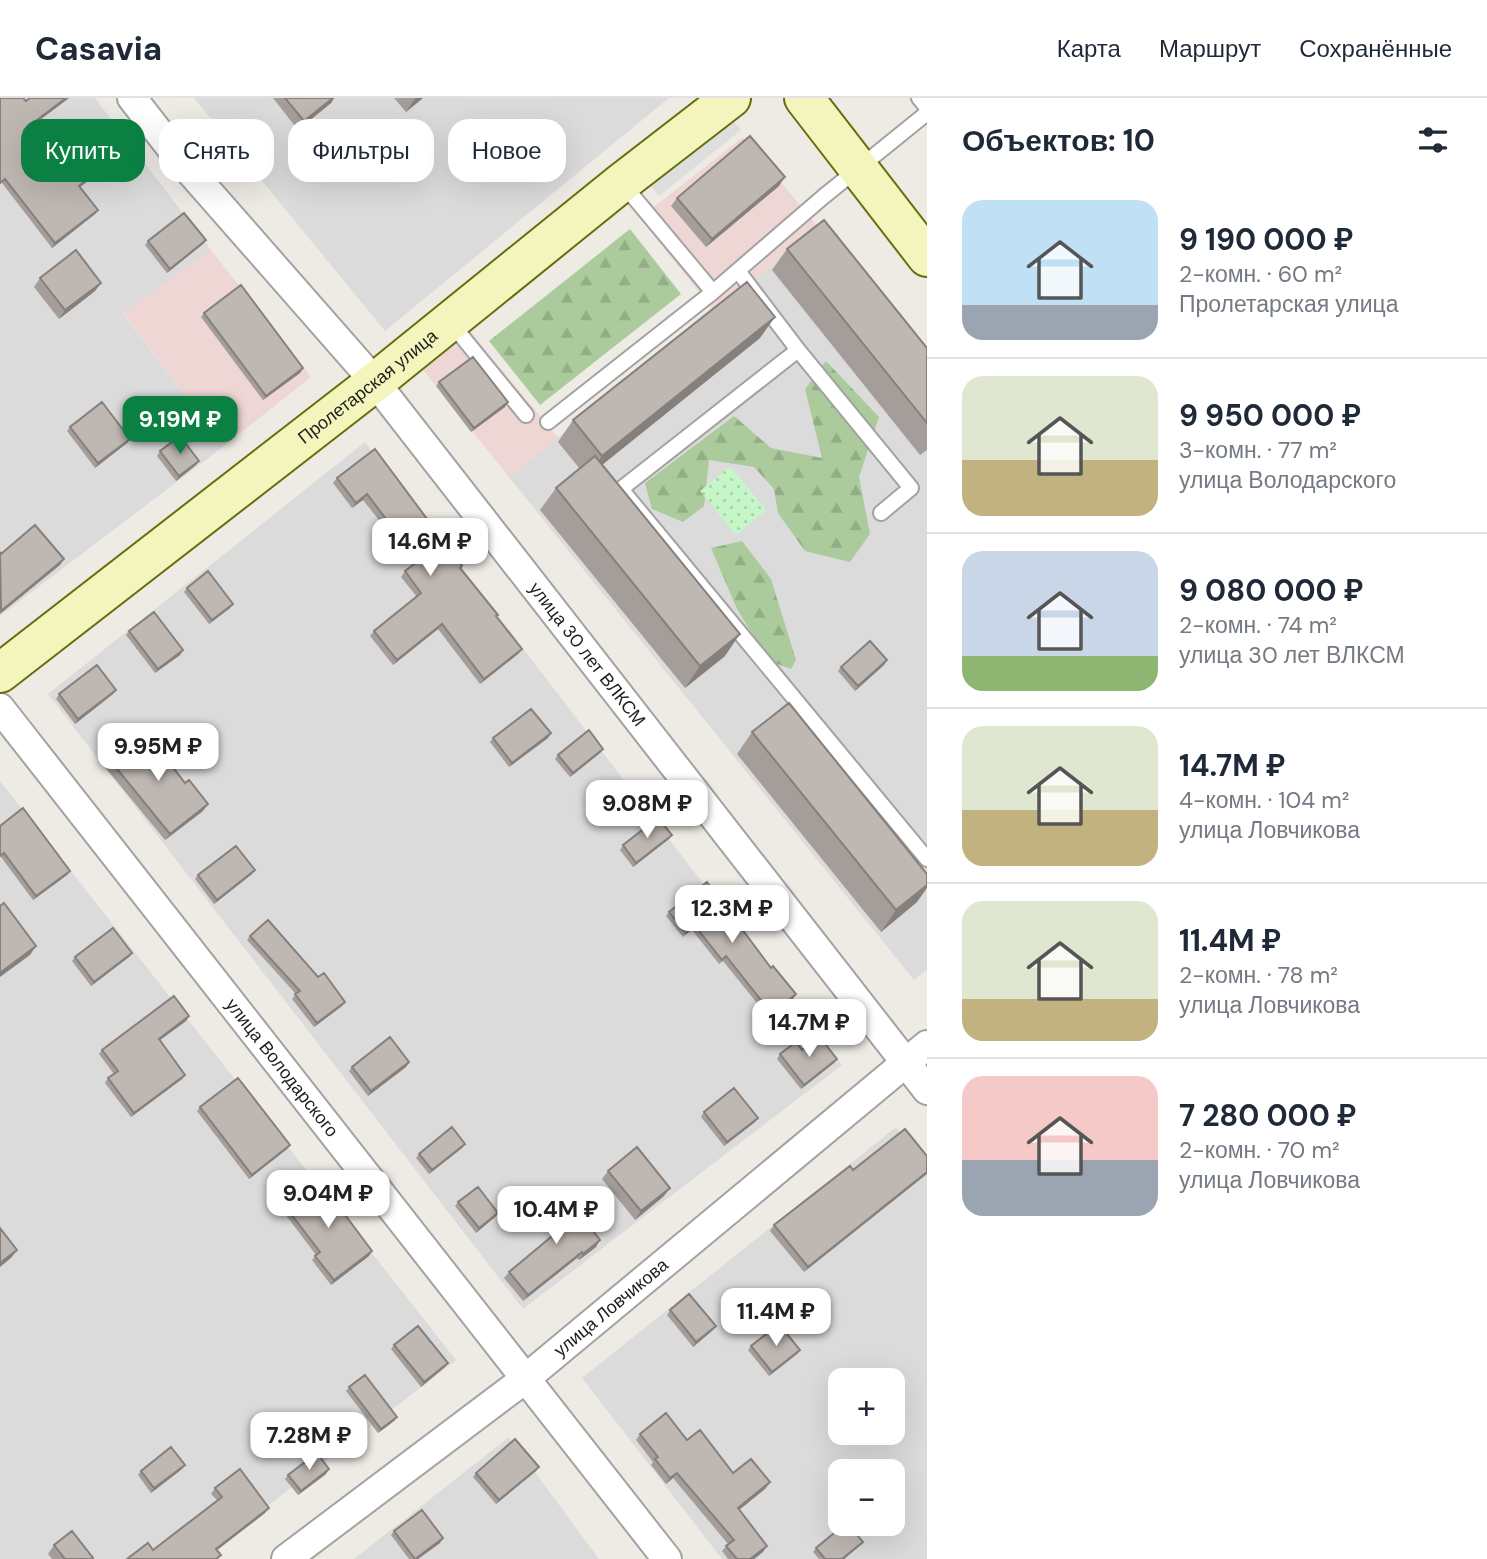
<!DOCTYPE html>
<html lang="ru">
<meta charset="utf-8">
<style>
:root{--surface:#fff;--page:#f6f6f7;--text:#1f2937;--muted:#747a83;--line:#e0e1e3;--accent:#0b8043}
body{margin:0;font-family:"DM Sans",sans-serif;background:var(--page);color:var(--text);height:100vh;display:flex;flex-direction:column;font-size:26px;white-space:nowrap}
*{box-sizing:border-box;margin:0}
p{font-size:23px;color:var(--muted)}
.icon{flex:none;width:38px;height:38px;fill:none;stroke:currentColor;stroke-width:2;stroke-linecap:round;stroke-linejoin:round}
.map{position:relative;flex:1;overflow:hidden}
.sheet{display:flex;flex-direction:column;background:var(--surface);width:560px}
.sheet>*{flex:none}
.top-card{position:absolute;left:21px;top:21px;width:665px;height:63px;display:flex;gap:14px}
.controls{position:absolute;left:828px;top:1270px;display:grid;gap:14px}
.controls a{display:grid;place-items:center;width:77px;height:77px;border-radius:14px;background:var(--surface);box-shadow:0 7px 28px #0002;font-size:35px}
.price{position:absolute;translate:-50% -60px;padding:0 16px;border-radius:14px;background:#fff;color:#222;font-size:23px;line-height:46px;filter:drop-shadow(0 2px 4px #0008)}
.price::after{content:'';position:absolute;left:50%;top:42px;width:21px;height:16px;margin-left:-10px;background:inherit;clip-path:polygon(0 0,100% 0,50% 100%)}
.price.current{background:var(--accent);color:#fff}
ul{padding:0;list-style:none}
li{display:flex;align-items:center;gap:21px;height:175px;padding:0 35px}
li+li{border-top:2px solid var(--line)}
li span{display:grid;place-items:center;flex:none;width:196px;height:140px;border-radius:21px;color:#555}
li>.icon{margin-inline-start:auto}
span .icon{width:84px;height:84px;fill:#fffc;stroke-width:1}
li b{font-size:30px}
h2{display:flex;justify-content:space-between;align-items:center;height:84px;padding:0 35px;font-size:30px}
.tag{padding:0 24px;border-radius:21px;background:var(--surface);box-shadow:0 7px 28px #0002;font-size:24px;line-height:63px}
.tag.current{background:var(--accent);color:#fff}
header{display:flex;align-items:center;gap:42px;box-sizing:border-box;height:98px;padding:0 35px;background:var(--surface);border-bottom:2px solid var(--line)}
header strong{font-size:33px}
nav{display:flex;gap:38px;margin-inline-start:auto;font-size:24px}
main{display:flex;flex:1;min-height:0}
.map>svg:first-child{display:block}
.residential{fill:#dcdbdb;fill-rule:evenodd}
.commercial{fill:#eed6d5}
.forest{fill:url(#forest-firs)}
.park{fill:url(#park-dots)}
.parking{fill:#dedede}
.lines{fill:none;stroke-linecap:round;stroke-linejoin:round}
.lane-casing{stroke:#a2a2a2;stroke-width:18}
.street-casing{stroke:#a2a2a2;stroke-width:32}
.secondary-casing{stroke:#656e0c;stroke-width:42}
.lane{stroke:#fff;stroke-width:14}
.street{stroke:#fff;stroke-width:28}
.secondary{stroke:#f3f5bc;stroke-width:38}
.wall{fill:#a49d99}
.shaded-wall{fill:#86807d}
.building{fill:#bfb7b2;stroke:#86807d;stroke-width:2}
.labels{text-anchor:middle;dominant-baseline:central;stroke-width:6;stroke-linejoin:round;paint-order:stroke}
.street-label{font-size:18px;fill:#1e1e1e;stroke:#fff}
</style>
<header>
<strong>Casavia</strong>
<nav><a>Карта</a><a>Маршрут</a><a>Сохранённые</a></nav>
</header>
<main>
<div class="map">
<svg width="927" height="1461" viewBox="0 0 927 1461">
<defs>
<pattern id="forest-firs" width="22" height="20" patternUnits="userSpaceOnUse" patternTransform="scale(1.75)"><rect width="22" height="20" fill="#abcb9c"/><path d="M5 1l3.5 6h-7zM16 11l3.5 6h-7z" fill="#93ae86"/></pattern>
<pattern id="park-dots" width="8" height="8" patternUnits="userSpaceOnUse" patternTransform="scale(1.75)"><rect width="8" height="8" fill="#c5f6c8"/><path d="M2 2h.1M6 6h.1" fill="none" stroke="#a9d2ab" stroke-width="1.8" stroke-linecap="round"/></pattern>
</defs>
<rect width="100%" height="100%" fill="#eeebe5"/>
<path class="residential" d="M0,0H95L211,152L123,216L224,348L0,518Z
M194,0H669L385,233Z
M819,130L927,264V872L914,882L509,379Z
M365,344L842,967L523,1211L48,596Z
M0,683L456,1262L199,1461H0Z
M896,1029L927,1068V1461H722L582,1280ZM840,1283H892V1335H840ZM840,1374H892V1426H840Z
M509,1339L599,1461H354Z"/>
<path class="commercial" d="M743,39L819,130L715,214L640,120Z
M211,152L311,279L224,348L123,215Z
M470,233L558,340L509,379L420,268Z"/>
<path class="forest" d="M630,131L681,196L540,307L489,243Z
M826,263L879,319L859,379L870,436L850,464L805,453L778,415L774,391L754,369L709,362L704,408L683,424L652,411L645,385L734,318L771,350L822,360L805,291Z
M742,443L771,481L796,562L791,571L769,563L737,511L711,450Z"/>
<path class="park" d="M730,368L766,412L736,437L700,393Z"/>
<path class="parking" d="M731,20L741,32L659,98L649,86Z"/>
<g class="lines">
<defs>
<path id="lane" d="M919,0L927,10
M622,85L713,194
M738,173L798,252
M451,225L526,317
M548,324L713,194L823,99L927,15
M881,415L911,390L798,252L621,391L927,761"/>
<g id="street">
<path id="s1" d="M132,0L182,64L375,284L927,992"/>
<path id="s2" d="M0,610L667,1461"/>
<path id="s3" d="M286,1461L525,1281L927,947"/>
</g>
<g id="secondary">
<path d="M804,0L927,159"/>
<path id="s4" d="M0,575L375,284L621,85L731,0"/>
</g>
</defs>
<use href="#lane" class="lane-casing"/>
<use href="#street" class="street-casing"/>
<use href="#secondary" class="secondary-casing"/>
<use href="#lane" class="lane"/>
<use href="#street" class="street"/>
<use href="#secondary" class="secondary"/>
</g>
<path class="wall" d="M30,0H69L25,33L59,74L129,52L80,89L95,116L52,150L2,85L26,3Z
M273,0H334L331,5L298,32Z
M394,0H423L406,14Z
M779,88L706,149L671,108L677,100Z
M148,143L203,146L167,175L145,147Z
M787,151L927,250V352L920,357L772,172Z
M40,180L95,193L59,221L34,189Z
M204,215L303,270L300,275L263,302L201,219Z
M760,240L602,367L725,558L685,590L540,412L556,390L580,371L558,344L573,322Z
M439,284L505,309L471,334L436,288Z
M70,329L130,341L127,345L95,370L67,333Z
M375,351L462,468L460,470L522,551L518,556L480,586L438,531L393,567L370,538L374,533L417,499L401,479L405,473L414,466L363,402L352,410L333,385L337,380Z
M160,353L196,367L176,383L157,358Z
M187,490L230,510L209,526L184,494Z
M129,533L183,552L180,557L155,575L126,537Z
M887,562L884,567L855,593L838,573L841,569Z
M116,592L113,596L75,626L56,601L59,596Z
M752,634L917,804L881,834L737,656Z
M493,640H548L509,669L490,644Z
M603,651L600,655L570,679L555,661L558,657Z
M109,661L203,713L165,742L104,668Z
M0,728L70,773L67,777L33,802L1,759Z
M669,741L633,769L620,752L623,747Z
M252,776L214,806L195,781L198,777Z
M707,784L793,901L769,920L723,863L719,866L692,832L683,839L666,818L669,814Z
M250,838L318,879L345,904L342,908L314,929L292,901L296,896L247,842Z
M132,855L129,859L91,888L72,863L75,859Z
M189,918L186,923L160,942L185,977L182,981L131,1019L105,985L108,980L114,976L99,956L102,952Z
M802,952L834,965L801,991L777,961L780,956Z
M409,964L406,969L368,998L349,973L352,969Z
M200,1009L290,1047L287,1051L249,1081L197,1013Z
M704,1014L755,1024L724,1048L701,1019Z
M465,1046L462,1050L429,1076L416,1060L419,1056Z
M927,1058L804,1174L770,1133L774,1127L853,1072Z
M608,1073L664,1098L635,1122L602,1081Z
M458,1104L498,1115L495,1119L476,1135L455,1108Z
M546,1106L596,1149L579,1162L577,1160L523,1203L504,1180L509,1174L558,1134L541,1112Z
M285,1108L369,1158L331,1187L312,1162L316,1157L282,1112Z
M670,1212L716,1228L713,1232L693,1249L667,1217Z
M394,1247L448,1265L445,1269L421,1289L391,1251Z
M751,1248L797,1256L769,1278L748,1252Z
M349,1289L397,1319L394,1323L378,1335L346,1293Z
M640,1336L687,1342L733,1375L766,1390L739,1412L763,1454L754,1461H728L722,1453L728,1446L673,1380L666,1386L651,1367L653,1364L636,1342Z
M182,1371L151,1395L138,1377L141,1373Z
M536,1373L496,1406L473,1379L476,1375Z
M326,1376L298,1397L285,1381L288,1377Z
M215,1390L265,1415L217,1452L221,1457L218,1461H127L153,1452L217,1402L211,1396Z
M394,1433L440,1445L418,1461H409L391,1437Z
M54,1447L93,1461H52L48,1456Z
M859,1448L844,1461H819L813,1454L816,1450Z"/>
<path class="shaded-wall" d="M66,0H69L21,36L24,32Z
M333,0H334L331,5L298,32L304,23Z
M416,0H423L406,14L414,2Z
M132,48L129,52L76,92L79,88Z
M785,79L779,88L706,149L712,141Z
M98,112L95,116L52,150L55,145Z
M206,142L203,146L167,175L170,171Z
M101,185L95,193L59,221L65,212Z
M775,219L760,240L587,379L602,358Z
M303,270L300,275L263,302L266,298Z
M508,304L505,309L471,334L474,330Z
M130,341L127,345L95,370L98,365Z
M199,363L196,367L176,383L179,378Z
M367,396L363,402L352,410L356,405Z
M64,461L60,467L0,516L1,513Z
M233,506L230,510L209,526L212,522Z
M442,526L438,531L393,567L397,562Z
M740,536L725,558L685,590L700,568Z
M522,551L518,556L480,586L484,581Z
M183,552L180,557L155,575L158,571Z
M887,562L884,567L855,593L858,588Z
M116,592L113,596L75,626L78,621Z
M551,635L548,640L509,669L512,665Z
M603,651L600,655L570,679L573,675Z
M208,706L203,713L165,742L170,736Z
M672,737L669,741L633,769L636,765Z
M255,772L252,776L214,806L217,802Z
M70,773L67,777L33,802L36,798Z
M927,787V790L917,804L881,834L896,812Z
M36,848L30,857L0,879V875Z
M132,855L129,859L91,888L94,884Z
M796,896L793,901L769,920L772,916Z
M345,904L342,908L314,929L317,925Z
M189,918L186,923L156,945L159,941Z
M837,961L834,965L801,991L804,987Z
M409,964L406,969L368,998L371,993Z
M185,977L182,981L131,1019L134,1015Z
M758,1020L755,1024L724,1048L727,1044Z
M465,1046L462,1050L429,1076L432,1072Z
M290,1047L287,1051L249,1081L252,1077Z
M927,1074V1076L804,1174L808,1169Z
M670,1090L664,1098L635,1122L641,1113Z
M498,1115L495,1119L476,1135L479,1130Z
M600,1142L596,1149L579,1162L583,1156Z
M17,1152L11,1160L0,1169V1165Z
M372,1153L369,1158L331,1187L334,1182Z
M582,1154L577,1160L523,1203L528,1197Z
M716,1228L713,1232L693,1249L696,1244Z
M800,1252L797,1256L769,1278L772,1274Z
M448,1265L445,1269L421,1289L424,1284Z
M397,1319L394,1323L378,1335L381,1331Z
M185,1367L182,1371L151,1395L154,1390Z
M539,1369L536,1373L496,1406L499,1402Z
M329,1371L326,1376L298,1397L301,1393Z
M677,1375L673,1380L666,1386L670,1380Z
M770,1384L766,1390L734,1416L738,1410Z
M269,1410L265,1415L212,1456L216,1451Z
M443,1440L440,1445L418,1461H415Z
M863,1444L859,1448L844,1461H842Z
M767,1448L763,1454L754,1461H750Z"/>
<path class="building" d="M0,0H23L26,3L30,0H66L24,32L59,74L119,31L132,48L79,88L98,112L55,145L5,81L0,85Z
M285,0H333L304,23Z
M750,38L785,79L712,141L677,100Z
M184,115L206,142L170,171L148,143Z
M824,122L927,250V325L787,151Z
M76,152L101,185L65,212L40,180Z
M747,184L775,219L602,358L573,322Z
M241,187L303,270L266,298L204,215Z
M473,259L508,304L474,330L439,284Z
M102,304L130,341L98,365L70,329Z
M180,338L199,363L179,378L160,353Z
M375,351L462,468L460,470L498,517L496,518L522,551L484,581L442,526L397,562L374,533L421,495L405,473L418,463L367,396L356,405L337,380Z
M595,358L740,536L700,568L556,390Z
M35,427L64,461L1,513L0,454L1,456Z
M208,473L233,506L212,522L187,490Z
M154,514L183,552L158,571L129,533Z
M870,543L887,562L858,588L841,569Z
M97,567L116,592L78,621L59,596Z
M789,605L927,776V787L896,812L752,634Z
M531,611L551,635L512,665L493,640Z
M589,632L603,651L573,675L558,657Z
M145,633L185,685L189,682L208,706L170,736L109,661Z
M23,710L70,773L36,798L4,755L0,758V728Z
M658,720L672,737L636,765L623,747Z
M236,748L255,772L217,802L198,777Z
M707,784L771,870L773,868L796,896L772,916L726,858L722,862L695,828L686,835L669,814Z
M4,805L36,848L0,875V808Z
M268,822L318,879L324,875L345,904L317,925L295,896L300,893L250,838Z
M113,830L132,855L94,884L75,859Z
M174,898L189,918L159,941L185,977L134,1015L108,980L118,973L102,952Z
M819,938L837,961L804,987L780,956L796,944L802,952Z
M390,939L409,964L371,993L352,969Z
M238,980L290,1047L252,1077L200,1009Z
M734,990L758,1020L727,1044L704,1014Z
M452,1029L465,1046L432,1072L419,1056Z
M905,1031L927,1058V1074L808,1169L774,1127L850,1068L853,1072Z
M637,1049L670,1090L641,1113L608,1073Z
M319,1082L372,1153L334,1182L315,1158L320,1154L285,1108Z
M478,1089L498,1115L479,1130L458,1104Z
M563,1093L600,1142L583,1156L582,1154L528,1197L509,1174L563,1129L546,1106Z
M0,1130L17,1152L0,1165Z
M689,1196L716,1228L696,1244L670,1212Z
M779,1226L800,1252L772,1274L751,1248Z
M418,1228L448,1265L424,1284L394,1247Z
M365,1277L397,1319L381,1331L349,1289Z
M666,1315L687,1342L700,1332L733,1375L751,1361L770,1384L738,1410L767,1448L750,1461H737L726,1448L734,1442L677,1375L670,1380L655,1361L658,1359L640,1336Z
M515,1341L539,1369L499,1402L476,1375Z
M171,1349L185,1367L154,1390L141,1373Z
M317,1355L329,1371L301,1393L288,1377Z
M240,1371L269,1410L216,1451L221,1457L216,1461H127L148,1445L153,1452L222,1399L215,1390Z
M422,1412L443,1440L415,1461L394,1433Z
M845,1426H848L863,1444L842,1461H825L816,1450Z
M72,1433L93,1460L92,1461H65L54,1447Z"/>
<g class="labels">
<g class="street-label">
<text stroke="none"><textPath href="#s4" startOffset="466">Пролетарская улица</textPath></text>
<text stroke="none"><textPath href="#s1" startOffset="719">улица 30 лет ВЛКСМ</textPath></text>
<text stroke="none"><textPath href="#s2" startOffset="457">улица Володарского</textPath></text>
<text stroke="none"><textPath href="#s3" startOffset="411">улица Ловчикова</textPath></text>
</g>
</g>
</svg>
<div class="controls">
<a>+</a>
<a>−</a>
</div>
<b class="price current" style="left:180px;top:358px">9.19M ₽</b>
<b class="price" style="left:430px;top:480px">14.6M ₽</b>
<b class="price" style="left:158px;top:685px">9.95M ₽</b>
<b class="price" style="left:647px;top:742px">9.08M ₽</b>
<b class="price" style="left:732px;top:847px">12.3M ₽</b>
<b class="price" style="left:809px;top:961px">14.7M ₽</b>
<b class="price" style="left:328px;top:1132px">9.04M ₽</b>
<b class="price" style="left:556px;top:1148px">10.4M ₽</b>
<b class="price" style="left:776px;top:1250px">11.4M ₽</b>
<b class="price" style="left:309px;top:1374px">7.28M ₽</b>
<div class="top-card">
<a class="tag current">Купить</a>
<a class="tag">Снять</a>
<a class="tag">Фильтры</a>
<a class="tag">Новое</a>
</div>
</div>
<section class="sheet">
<h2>Объектов: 10<svg class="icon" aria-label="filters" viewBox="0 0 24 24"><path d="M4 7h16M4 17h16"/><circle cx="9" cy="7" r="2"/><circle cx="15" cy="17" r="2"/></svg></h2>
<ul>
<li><span style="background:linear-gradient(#bfe0f5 75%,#9aa5b1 0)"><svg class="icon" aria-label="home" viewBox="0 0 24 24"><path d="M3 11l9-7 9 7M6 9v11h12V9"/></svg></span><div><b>9 190 000 ₽</b><p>2-комн. · 60 m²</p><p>Пролетарская улица</p></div></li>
<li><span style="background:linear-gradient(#dfe7d0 60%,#c2b280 0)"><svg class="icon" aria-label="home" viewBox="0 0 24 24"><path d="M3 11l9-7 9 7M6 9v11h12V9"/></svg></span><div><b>9 950 000 ₽</b><p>3-комн. · 77 m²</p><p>улица Володарского</p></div></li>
<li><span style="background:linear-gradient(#c9d6e8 75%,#8fb573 0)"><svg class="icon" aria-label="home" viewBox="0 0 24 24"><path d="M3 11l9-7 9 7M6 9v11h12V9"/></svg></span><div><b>9 080 000 ₽</b><p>2-комн. · 74 m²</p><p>улица 30 лет ВЛКСМ</p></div></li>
<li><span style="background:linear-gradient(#dfe7d0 60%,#c2b280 0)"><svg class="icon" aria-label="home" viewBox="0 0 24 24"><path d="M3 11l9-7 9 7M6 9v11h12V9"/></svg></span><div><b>14.7M ₽</b><p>4-комн. · 104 m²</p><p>улица Ловчикова</p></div></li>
<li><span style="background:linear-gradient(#dfe7d0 70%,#c2b280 0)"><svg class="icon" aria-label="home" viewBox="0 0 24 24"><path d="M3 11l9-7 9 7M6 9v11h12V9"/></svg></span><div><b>11.4M ₽</b><p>2-комн. · 78 m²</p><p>улица Ловчикова</p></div></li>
<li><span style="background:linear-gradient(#f6c9c9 60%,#9aa5b1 0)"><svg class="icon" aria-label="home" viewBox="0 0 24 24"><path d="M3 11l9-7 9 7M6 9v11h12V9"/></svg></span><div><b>7 280 000 ₽</b><p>2-комн. · 70 m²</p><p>улица Ловчикова</p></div></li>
</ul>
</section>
</main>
